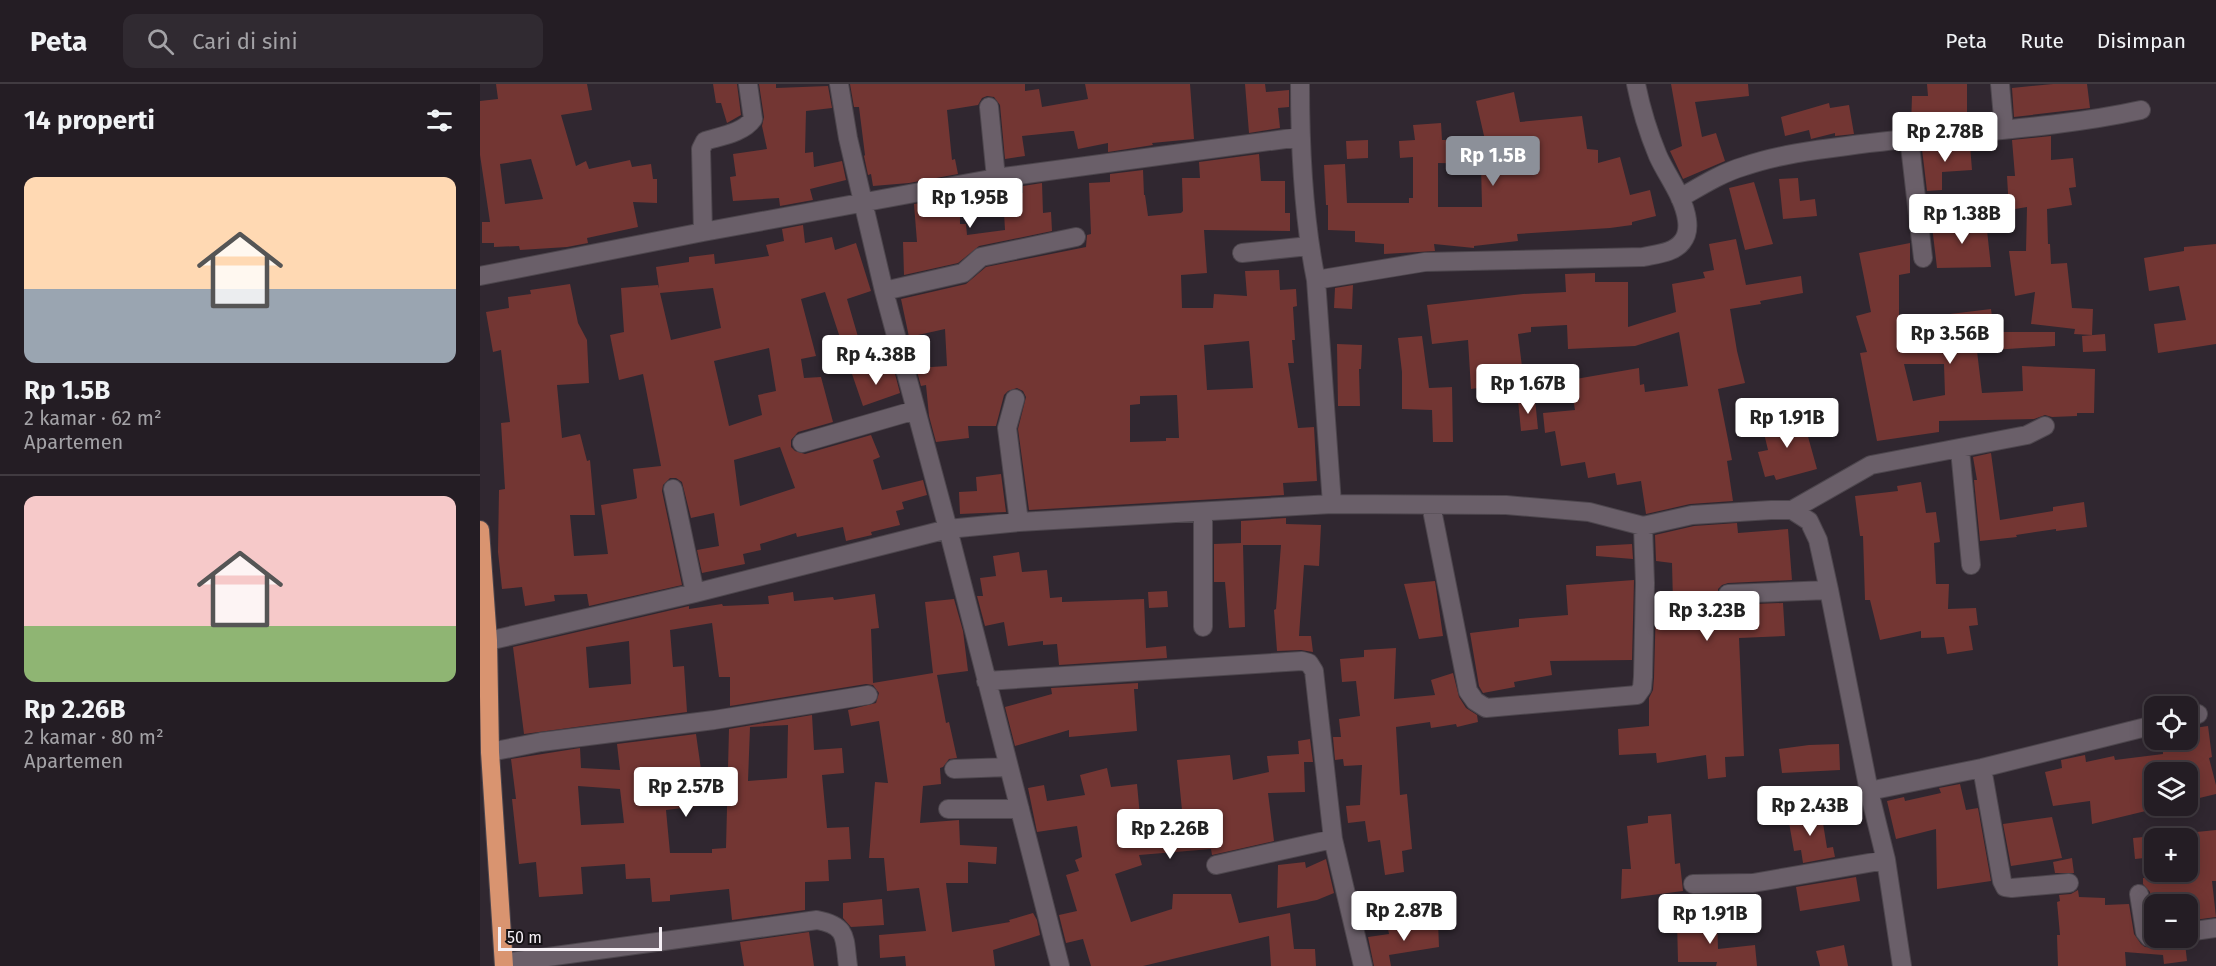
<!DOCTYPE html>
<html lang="id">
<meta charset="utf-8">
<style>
:root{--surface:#241d24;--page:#302a31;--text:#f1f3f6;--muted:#a3a2a6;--line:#413b41;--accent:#8c9099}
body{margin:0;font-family:"Fira Sans",sans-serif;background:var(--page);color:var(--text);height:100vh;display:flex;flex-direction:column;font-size:22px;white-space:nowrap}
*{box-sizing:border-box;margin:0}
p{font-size:20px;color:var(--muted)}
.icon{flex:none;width:33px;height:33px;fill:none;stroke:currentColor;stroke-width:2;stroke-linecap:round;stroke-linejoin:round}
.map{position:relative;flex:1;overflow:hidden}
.sheet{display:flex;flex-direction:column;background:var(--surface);width:480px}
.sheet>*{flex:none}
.controls{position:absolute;left:1664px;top:612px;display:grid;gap:12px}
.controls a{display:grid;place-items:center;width:54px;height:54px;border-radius:12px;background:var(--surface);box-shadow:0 3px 15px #0003,0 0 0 2px var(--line);font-size:30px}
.scale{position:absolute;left:18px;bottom:15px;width:164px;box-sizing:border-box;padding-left:6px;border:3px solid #f6f0f6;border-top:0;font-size:16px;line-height:21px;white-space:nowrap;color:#f6f0f6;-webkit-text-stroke:4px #151115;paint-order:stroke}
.price{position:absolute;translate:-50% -51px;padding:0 14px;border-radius:6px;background:#fff;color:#222;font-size:20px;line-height:39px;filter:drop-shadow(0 2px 3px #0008)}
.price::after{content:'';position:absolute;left:50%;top:36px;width:18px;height:14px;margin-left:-9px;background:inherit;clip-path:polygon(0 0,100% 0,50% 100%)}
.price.current{background:var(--accent);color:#fff}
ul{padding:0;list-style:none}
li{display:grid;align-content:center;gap:12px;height:318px;padding:0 24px}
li+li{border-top:2px solid var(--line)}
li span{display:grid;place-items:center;height:186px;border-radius:12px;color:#555}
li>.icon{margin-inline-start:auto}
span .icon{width:108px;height:108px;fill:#fffc;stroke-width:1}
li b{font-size:26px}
h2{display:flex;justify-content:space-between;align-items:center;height:72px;padding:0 24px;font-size:26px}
header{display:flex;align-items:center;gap:36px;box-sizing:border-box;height:84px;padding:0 30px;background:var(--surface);border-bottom:2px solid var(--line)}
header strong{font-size:28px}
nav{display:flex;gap:33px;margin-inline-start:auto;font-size:21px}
.search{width:420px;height:54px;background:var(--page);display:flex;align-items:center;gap:15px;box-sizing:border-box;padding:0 21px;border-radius:12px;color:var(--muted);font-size:22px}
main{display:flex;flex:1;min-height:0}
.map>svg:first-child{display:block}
.building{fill:#733633;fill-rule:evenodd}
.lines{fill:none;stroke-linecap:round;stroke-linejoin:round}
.minor-casing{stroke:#4d464d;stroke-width:20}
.highway-casing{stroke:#4d464d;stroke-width:20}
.minor{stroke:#6a5f69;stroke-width:18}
.highway{stroke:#d99470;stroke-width:18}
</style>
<header>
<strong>Peta</strong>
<div class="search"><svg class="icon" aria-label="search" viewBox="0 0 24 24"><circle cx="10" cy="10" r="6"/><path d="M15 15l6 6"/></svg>Cari di sini</div>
<nav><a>Peta</a><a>Rute</a><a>Disimpan</a></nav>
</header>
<main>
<section class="sheet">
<h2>14 properti<svg class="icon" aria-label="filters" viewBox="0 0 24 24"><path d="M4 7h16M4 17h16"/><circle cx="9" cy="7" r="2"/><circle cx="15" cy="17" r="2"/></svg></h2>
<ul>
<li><span style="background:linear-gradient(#ffd9b3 60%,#9aa5b1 0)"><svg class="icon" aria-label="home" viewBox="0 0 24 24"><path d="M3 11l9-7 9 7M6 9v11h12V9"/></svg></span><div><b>Rp 1.5B</b><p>2 kamar · 62 m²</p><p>Apartemen</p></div></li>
<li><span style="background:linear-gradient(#f6c9c9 70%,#8fb573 0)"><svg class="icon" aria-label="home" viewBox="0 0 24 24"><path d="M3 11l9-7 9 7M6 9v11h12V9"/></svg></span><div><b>Rp 2.26B</b><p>2 kamar · 80 m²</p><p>Apartemen</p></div></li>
</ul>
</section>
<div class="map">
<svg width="1736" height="882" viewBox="0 0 1736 882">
<rect width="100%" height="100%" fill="#302730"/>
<path class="building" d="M16,0H107L112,26L81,31L96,82L106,77L109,85L150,76L152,83L171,80L173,95H177V119L153,118L158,143L107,154L108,159L87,163L40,166L39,162L14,163V159H2V138H10L0,71V17L18,15ZM51,75L63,115L25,120L20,80Z
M233,0H257L261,31L247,39L241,19H236Z
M279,0H296V4L348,2L352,24L326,27L325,69L333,68L334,83L362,77L366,96L330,105L333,116L300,122L299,114L253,117L250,93L256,92L253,70L287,65L282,42L284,33Z
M370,0H545V7L559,5L562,23L608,15L605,0H710L714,55L672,59L673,61L628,68V59L598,65L594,47H591L542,52L545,72L525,75L520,21L514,13L507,12L502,14L498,21L467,26L472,76L475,75L478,90L429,99L393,102L391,90L388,91L384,72L385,71L379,23H374Z
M765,0H785L786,8L809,6V23L798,24L800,44L769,49Z
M1191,0H1268L1269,12L1215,18L1222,53L1236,49L1245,77L1203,95L1190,67L1202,62Z
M1447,0H1487V38L1431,42L1432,12H1448Z
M1573,0H1607L1610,24L1534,33L1532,4Z
M1034,8L1040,38L1102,32L1107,65L1118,66V79L1140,73L1150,111L1170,106L1176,132L1152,138V141L1130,144L1037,150L1038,157L994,162V164L954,160L955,167L904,170V160L875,158V147L848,146V121H846L844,81L865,80L867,119H929V114H933V73L920,74L919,57L935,56L933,41L961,39L962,56H1005L996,17ZM958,79L1001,80L1002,123H958Z
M1349,19L1350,24L1369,21L1374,50L1355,52V49L1331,55L1329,46L1305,52L1301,33Z
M1571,52V76L1593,74L1596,103L1589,104L1592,121L1567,125L1568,160H1570L1571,180L1587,179L1592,224L1613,225L1612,251L1594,250L1595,245L1551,240L1555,208L1535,212L1529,167H1546L1547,123L1529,126L1527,92H1535L1532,56Z
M888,56V74L867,75L866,57Z
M1486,60L1490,61L1492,86L1462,88V106L1447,107L1442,65Z
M779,70L781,97H805V129H810V147L724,146L727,189L701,191L702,224H733L734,210L767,212L765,187L799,186L800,206L816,205L817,222L813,223L815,256H812L814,279H808L818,344L834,343L837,397L803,399L804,411L549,426L538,345L546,313L543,307L537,304L528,307L524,311L516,342H488L489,354L456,358L449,332L446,301L441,302L436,284L467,282L465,245L429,253L421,215L486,200L506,183L606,163L607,151L611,150L609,99L630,98V90L663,86L664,111H665L668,132L701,129L703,127L702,94H720L719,78ZM769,257L773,304L727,306L724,261ZM697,311L699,354H686V357L650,358V321L660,320V312Z
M1318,94L1320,117L1335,115L1337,132L1303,135L1299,95Z
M1274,98L1293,160L1265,166L1249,104Z
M562,99L563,129L571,128L572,147L499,162L478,179L424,191L423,158H437L434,120L480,112V140H486L487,151L525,146L523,110L543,109V102Z
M1506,137L1511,183L1457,184L1452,142Z
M323,141L325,159L352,153L355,166L376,159L391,207L367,215L381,263L364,266L345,208L321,215L336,272L321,275L324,294L341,293L353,338L318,348L311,356V363L315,367L325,370L391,351L400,373L393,376L402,406L443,396L447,411L422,418L424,425L416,427L420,441L391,448L392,451L366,457L363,443L317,453L316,449L280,460L281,466L263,470L265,480L222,489L217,466L239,462L234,429L211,434L202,398L196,394H190L183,401L182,407L202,501L109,522L107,510L74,511L75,517L45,522L42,503L22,505L18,468L19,406L25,405L21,339L30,338L21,266L13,268L6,228L29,224L28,213L51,210L50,206L90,200L98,239L107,256L109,299L77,301L82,354L100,350L107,377L110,376L115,431H90L94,472L128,470L121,421L155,415L157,414L153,385L181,382L163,290L139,296L130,251L144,248L141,204L178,201L179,204L176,183L209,178V173L234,170L235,180L289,172L286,161L304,157L302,145ZM233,204L241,244L191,256L180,209ZM289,264L296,307L278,311L282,331L249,342L234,277ZM300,363L315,404L260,422L254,376Z
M1256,155L1266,201L1321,192L1323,209L1280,217L1281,220L1250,225L1257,267L1265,299L1238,305L1252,376L1247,377L1253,417L1210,420L1166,430L1161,397L1137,401L1135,389L1108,394L1105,378L1081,382L1075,347L1065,349L1063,329L1095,326L1090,296L1159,284L1160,301L1164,300L1165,308L1208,302L1199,248L1155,262L1088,265L1087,241L1051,243V248L1038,250L1043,291H1047V310H1031V299L991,305L988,256L952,260L947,221L1043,210L1086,208L1085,190L1115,189V198H1148V243L1196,228L1192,200L1225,194L1223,188L1234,186L1229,160Z
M1430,159V189L1419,191V232L1428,233L1426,265L1465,260L1462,231L1511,225L1514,248H1575V262L1497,267L1502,309L1543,307L1542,282L1615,285L1614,329H1597V332L1572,333L1565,331L1554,335L1459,337V348L1397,357L1380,269L1387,268L1376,232L1391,228L1379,169ZM1424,280H1464L1465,311L1433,317Z
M1736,160V260L1678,269L1674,240L1706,236L1699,202L1669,207L1664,174L1704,167V163Z
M873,201L872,225L854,224L855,204Z
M1625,250L1626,267L1603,268L1602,252Z
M942,252L949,304L972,303L973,358H953L952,326L922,325V288L918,254Z
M857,260L882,261L881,285H879L880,322H858Z
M414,286L420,309L383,322L372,290Z
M1055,315L1058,345L1041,347L1038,316Z
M1322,331L1337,385L1296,396L1294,391L1285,393L1278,368L1288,366L1282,341Z
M1511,369L1520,436L1573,427V423L1604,418L1607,443L1576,447V445L1536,451L1537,453L1500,457L1494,396H1497L1493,373Z
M521,390L526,428L480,430L479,408L497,407L496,393Z
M1441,398L1446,429L1456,428L1460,458L1454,459L1456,500H1469L1468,525L1496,524L1498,541L1489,542L1493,566L1467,570L1464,553L1441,554V547L1400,556L1390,516H1385L1383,452H1380L1375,412L1418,407L1417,402Z
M806,434V440L841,441L839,482L824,481L819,552H831L833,568L821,566L797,567L794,526L796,525L801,461H763L765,543L749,544L745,498H734V460L761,459V437Z
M1257,439L1258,449L1308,445L1312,496L1248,499L1242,501L1238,505V515L1248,521L1303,519L1305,552L1259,554L1264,672L1245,673L1246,693L1228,695L1226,671L1177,679L1176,669L1139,671L1138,645L1169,642V614L1173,606L1174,594L1176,520L1193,519L1192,479L1176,477L1175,451L1214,442Z
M1152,460L1153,475L1116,472V462Z
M539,468L542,488L567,486L570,514L582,513V518L664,515L666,564L686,562L687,574L579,581L577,560L563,561V557L528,562L524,538L505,542L497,512H503L500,494L516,492L513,472Z
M1154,496L1152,576L1070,577L1072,591L1034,598L1035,603L1003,609L999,602L990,549L1039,543V535L1088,531L1086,501Z
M955,497L963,552L939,555L924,500Z
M687,507L688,523L669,524L668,508Z
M313,508L314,517L353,513L354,516L395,510L399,544L391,545L393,599L453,589L445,518L474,515L483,547L488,587L457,591L466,639L469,638L477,674L469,675L463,683L460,684L461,700L443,702L440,739L479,736L480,761L517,763L516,780L488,778V799H466L472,848L530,838L529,836L553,829L557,836L560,851L513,866L515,882H426L425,872L400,874L399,851L446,847L439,804L407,807L404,774H389L395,698L408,699L399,637L371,642L368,626L396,619L399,609L393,601L386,600L250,622V593H239L232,539L190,546L193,583L204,582L207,628L44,650L33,563L209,522V525L242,520L243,522L289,520L288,512ZM149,557L151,600L109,604L106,563Z
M916,564L914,615L955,611L951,596L973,589L979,613L986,624L997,631L998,638L977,643L976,640L951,644L950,638L916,643L920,711L927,710L932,765L922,767L924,788L905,791L900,756L888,758L885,737L868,739L866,722L880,721L882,681L864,682L863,675L855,676L853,653H861L859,635L880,632L876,597L862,598L860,575L884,573V566Z
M658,599V605H654L657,647L589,653V646L535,662L525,623L572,610L571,604Z
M332,631L334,666L362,664L364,689L342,691L347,744L369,743L371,775L348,776L349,797L325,798V826L252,836L249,805L190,811V817L172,818L170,794L146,795L145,780L101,783L103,810L59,813L56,778L39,780L32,715H36L31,675L100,664L101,684L140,686L137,660L216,650L226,721L186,726L190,769H232V765L246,764L249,645ZM308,641L307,694L268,697L270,643ZM98,702L140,705L144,739L101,741Z
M1728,642L1732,673L1729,674L1736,701V710L1707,717V688H1674V725L1612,740L1610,717L1573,722L1565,688L1582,684L1581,676L1605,671L1606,678L1634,672L1635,676L1683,670V668L1690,666L1688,656H1707V645Z
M830,655L833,678H824L825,708L788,709L794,757L732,771L731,765L659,771L662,781L635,790L651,838L692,825L693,810H751L759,839L810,829L814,865H835L836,882H791L789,852L663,882H611L603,855L586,859L579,831L597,827L586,791L599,787L595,776L602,773L597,742L557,748L548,704L564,701L567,717L605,711L600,691L627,684L631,703L657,700L660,732L702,726L697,676L750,671L753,696L789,688L787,672L819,670L818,657Z
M1359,660L1360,686L1302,689L1299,665L1329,661Z
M1480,700L1486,726L1498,724L1511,797L1457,805L1456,745L1416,755L1407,717L1424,713L1425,717L1461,709L1459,704Z
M1341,727L1347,764L1353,763L1355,773L1323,779L1321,766L1314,767L1308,733Z
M1191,730L1195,780L1200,779L1203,807L1141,815L1142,785H1151L1147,742L1168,739V732Z
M1572,733L1582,774L1531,782L1523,740Z
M1736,746V797H1732L1736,833L1707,837V817L1674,820V833L1670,808L1663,800V794L1707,790V749Z
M1674,752V773L1655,775L1653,754Z
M1592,774L1594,789H1575L1573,778Z
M846,775L854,809L837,816L797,824L798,781L825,778L826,784Z
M1376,793L1380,817L1320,827L1316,803Z
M1598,806L1599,813L1625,814V821L1649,820L1654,850L1661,860L1665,863L1675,864L1680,862L1685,854H1697L1705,859L1707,877L1684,880L1683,871L1645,868L1646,882H1578L1577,851H1580L1577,818L1580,817L1579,811L1591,810Z
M402,815L404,841L371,843L363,834V819Z
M1237,834L1238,865L1275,861L1277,882H1236L1237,878H1198L1197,836Z
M958,838L959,863L909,871L911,882H894L888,853L909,850L908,845L935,841V839Z
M329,848L334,882H264L260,858Z
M1364,861L1368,882H1340L1336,867Z"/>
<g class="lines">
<defs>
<path id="minor" d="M359,0L368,54L404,207L468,445L580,882
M820,0C820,65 823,132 836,196
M1520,0L1524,45
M509,23L516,94
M1429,53L1443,174
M1200,114C1221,102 1241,89 1265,82C1297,71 1334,66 1367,62C1465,48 1565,47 1661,26
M223,148L221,65L225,57C241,52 263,49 273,35L268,0
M762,169L829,162
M0,192L223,148L516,94L820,53
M404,207L483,189L501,173L596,153
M535,315L527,344L539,438
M322,359L436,326
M1480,366L1491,481
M193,405L215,509
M852,420L1026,421L1109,428L1163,442L1212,431L1291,426H1312L1329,437L1338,456L1349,506L1389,707L1406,776L1422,882
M951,421L988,607L995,617L1006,624L1157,611L1162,604L1163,593L1165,499L1163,442
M1312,426L1391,381L1547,351L1565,342
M723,429V543
M1248,510L1349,506
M8,557L215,509L468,445L539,438L852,420L836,196L945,178L1163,173C1176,170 1194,169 1202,158C1207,152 1208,143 1207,136C1204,113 1187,92 1178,72C1168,48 1161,25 1156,0
M506,597L822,577L829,579L834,587L853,755L883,882
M1707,633L1718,630
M10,668L61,658L234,636L388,611
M1502,684L1522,797L1525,803L1532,804L1589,799
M474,685L528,683
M1389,707L1502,684L1674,641
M468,725H540
M736,781L853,755
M1213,800L1273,799L1406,776
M1659,810L1665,848L1669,853H1674
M1707,848L1736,844
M24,879L337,836C369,842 364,855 368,882"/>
<path id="highway" d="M0,446L8,557L10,668L24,882"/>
</defs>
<use href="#minor" class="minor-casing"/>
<use href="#highway" class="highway-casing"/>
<use href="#minor" class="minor"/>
<use href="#highway" class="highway"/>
</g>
</svg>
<div class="controls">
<a><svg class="icon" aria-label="locate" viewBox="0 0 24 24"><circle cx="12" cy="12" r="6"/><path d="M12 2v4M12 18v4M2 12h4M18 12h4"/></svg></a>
<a><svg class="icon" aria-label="layers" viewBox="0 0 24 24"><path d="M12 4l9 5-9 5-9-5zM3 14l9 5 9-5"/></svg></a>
<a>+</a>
<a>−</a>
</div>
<div class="scale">50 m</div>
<b class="price" style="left:1465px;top:79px">Rp 2.78B</b>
<b class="price current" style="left:1013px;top:103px">Rp 1.5B</b>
<b class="price" style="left:490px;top:145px">Rp 1.95B</b>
<b class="price" style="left:1482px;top:161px">Rp 1.38B</b>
<b class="price" style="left:1470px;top:281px">Rp 3.56B</b>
<b class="price" style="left:396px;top:302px">Rp 4.38B</b>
<b class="price" style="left:1048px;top:331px">Rp 1.67B</b>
<b class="price" style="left:1307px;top:365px">Rp 1.91B</b>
<b class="price" style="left:1227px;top:558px">Rp 3.23B</b>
<b class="price" style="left:206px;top:734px">Rp 2.57B</b>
<b class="price" style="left:1330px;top:753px">Rp 2.43B</b>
<b class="price" style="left:690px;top:776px">Rp 2.26B</b>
<b class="price" style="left:924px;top:858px">Rp 2.87B</b>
<b class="price" style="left:1230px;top:861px">Rp 1.91B</b>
</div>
</main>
